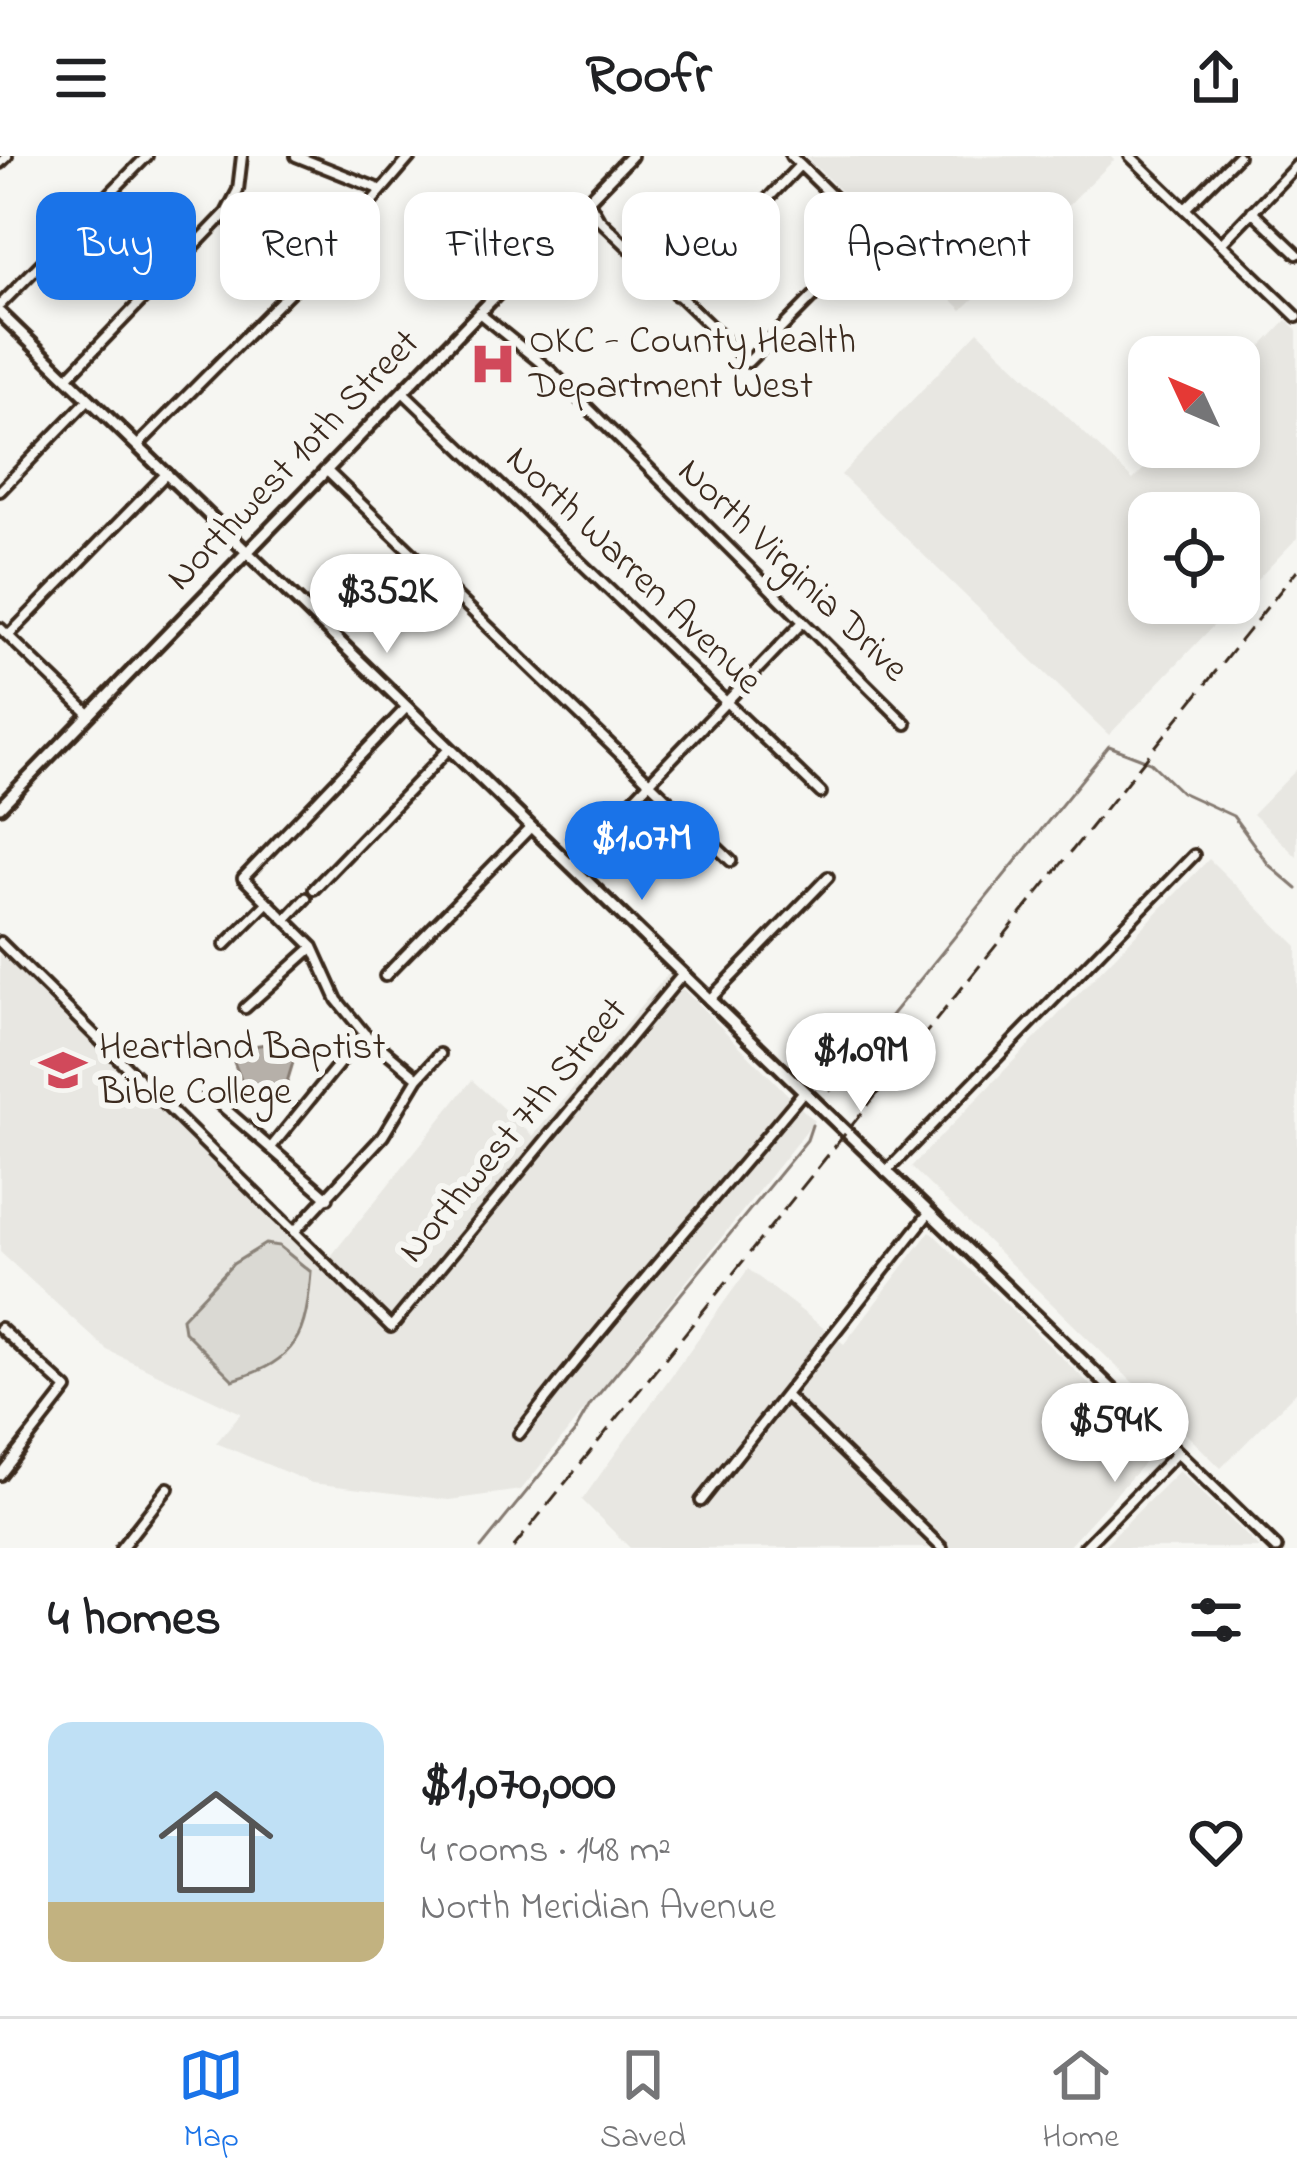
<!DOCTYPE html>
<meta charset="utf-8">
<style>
:root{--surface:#fff;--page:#f2f2f2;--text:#202124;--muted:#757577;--line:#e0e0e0;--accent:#1a73e8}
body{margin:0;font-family:"Indie Flower",sans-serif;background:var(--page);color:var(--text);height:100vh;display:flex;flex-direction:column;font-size:45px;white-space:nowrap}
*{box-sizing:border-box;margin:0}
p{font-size:39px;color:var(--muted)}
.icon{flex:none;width:66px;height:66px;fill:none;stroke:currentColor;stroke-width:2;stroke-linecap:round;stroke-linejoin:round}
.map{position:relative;height:1392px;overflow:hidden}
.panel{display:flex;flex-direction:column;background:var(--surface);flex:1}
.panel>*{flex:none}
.guide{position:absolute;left:36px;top:36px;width:1227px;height:108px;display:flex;gap:24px}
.needle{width:78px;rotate:314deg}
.tools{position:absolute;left:1128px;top:180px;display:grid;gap:24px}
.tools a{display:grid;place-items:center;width:132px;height:132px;border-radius:24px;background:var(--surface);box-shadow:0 6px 18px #0003;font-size:60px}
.price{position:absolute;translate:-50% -102px;padding:0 27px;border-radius:42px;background:#fff;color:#222;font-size:39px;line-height:78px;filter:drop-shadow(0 3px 6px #0008)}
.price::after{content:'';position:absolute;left:50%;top:72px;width:36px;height:27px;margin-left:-18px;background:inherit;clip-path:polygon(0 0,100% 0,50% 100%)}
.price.current{background:var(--accent);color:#fff}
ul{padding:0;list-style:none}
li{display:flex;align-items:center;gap:36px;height:300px;padding:0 48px}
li+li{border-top:3px solid var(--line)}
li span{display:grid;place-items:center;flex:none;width:336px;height:240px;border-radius:24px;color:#555}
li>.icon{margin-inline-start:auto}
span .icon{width:144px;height:144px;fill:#fffc;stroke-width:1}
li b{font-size:51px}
h2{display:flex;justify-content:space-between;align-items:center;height:144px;padding:0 48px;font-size:51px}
.tag{padding:0 42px;border-radius:24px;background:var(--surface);box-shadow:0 6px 18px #0003;font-size:42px;line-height:108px}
.tag.current{background:var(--accent);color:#fff}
header{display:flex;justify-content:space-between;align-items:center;height:156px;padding:0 48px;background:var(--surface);font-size:54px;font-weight:700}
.tabs{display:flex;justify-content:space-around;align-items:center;height:168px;border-top:3px solid var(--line);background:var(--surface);font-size:33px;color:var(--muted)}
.tabs a{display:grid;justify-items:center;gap:6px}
.tabs .current{color:var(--accent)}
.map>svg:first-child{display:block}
.built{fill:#e8e7e2}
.green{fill:#dad9d3;stroke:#8a8278;stroke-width:3}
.water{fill:#b6b0a9;stroke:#857a71;stroke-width:3}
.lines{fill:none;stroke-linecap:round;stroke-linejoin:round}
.stream{stroke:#857a71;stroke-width:3}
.minor-casing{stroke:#3b2a1e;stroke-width:16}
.major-casing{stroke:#3b2a1e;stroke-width:18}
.minor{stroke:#f6f6f2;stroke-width:8}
.major{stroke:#f6f6f2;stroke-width:9}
.rail{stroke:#3b2a1e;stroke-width:3;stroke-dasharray:18 9;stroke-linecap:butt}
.labels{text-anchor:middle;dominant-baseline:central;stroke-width:12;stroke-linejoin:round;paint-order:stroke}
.poi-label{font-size:39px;fill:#3b2a1e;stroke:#f6f6f2;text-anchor:start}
.street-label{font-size:39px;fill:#3b2a1e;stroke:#f6f6f2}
</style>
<header><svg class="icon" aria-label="menu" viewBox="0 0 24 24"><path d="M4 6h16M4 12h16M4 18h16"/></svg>Roofr<svg class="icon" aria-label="share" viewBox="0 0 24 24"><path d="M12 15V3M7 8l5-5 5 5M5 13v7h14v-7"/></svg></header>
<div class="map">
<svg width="1297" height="1392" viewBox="0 0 1297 1392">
<rect width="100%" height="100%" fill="#f6f6f2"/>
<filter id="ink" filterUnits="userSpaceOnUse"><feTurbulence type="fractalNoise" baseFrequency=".00833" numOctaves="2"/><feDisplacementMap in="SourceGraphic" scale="24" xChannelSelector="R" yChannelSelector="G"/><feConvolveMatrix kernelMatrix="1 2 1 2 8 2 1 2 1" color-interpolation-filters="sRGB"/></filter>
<g filter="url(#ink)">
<path class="built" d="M1110,0L1114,4L962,154L806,1Z
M1287,164L1297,174V382L1239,443V357H1149V447H1235L1109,579L841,319L978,175L1133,324L1165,291H1239V214Z
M1297,613V701L1253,658Z
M1209,703L1297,790V1235L1221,1312L911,1011Z
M0,790L327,1105L472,924L533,980L668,818L814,965L521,1334L449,1344L312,1327L216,1287L241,1257L107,1194L0,1096Z
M930,1075L1157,1293L1067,1392H630L582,1344L748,1113L844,1188Z
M1179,1315L1237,1370L1259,1392H1101Z"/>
<path class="green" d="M265,1088L279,1090L311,1116C306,1180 298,1204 233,1224L184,1175L182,1162L233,1108Z"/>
<path class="water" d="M287,885L298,890L281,946L266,949L243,929L234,906L246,891Z"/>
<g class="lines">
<path class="stream" d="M830,935L1109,590L1150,606L1181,636L1233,660L1269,709L1297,733
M481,1392L574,1277L590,1249L807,984L812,969"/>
<defs>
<path id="minor" d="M296,0L379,33
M1130,0L1297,161
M0,7L7,0
M588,44L599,63L748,206L873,80L791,0
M1185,53L1238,0
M1252,55L1297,98
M1221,88L1297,9
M676,139L800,9
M0,149L147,0
M479,157L552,216L906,568
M67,222L226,57L238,34L242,0
M403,236L821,637
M137,290L318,108L411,0
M326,314L731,705
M0,335L89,243
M0,472L90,559
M8,480L167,317
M407,551L243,722L313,791L337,844L364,877L418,922
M570,709L801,468
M314,733L450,592
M286,763L306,742
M0,786L391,1171L683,818
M225,789L267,747
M385,820L531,671
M709,844L828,721
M245,852L313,791
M208,938L328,1042
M273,989L364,877
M886,1016L1194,699
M294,1076L383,980L418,922L440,898
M0,1172L67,1233L0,1319
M785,1239L942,1392
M519,1278C609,1160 709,1050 804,935
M701,1345L929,1057
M121,1392L168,1332
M1084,1392L1177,1297"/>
<path id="major" d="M0,157L1276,1392
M0,651L631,0"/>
</defs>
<use href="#minor" class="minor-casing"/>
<use href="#major" class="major-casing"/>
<use href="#minor" class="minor"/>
<use href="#major" class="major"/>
<path class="rail" d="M513,1392L1297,414"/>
</g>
</g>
<defs>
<symbol id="hospital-bare" viewBox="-9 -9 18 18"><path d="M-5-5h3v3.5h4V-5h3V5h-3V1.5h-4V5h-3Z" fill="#d1495b" stroke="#f6f6f2" stroke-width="2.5" paint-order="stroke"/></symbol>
<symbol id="university-bare" viewBox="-9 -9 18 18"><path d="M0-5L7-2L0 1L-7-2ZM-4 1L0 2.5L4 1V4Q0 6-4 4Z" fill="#d1495b" stroke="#f6f6f2" stroke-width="2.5" paint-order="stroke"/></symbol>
</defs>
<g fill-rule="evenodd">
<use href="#hospital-bare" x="460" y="175" width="66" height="66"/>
<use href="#university-bare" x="30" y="881" width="66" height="66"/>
</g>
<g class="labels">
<g class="poi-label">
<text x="529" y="186">OKC - County Health<tspan x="529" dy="45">Department West</tspan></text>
<text x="99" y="892">Heartland Baptist<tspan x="99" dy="45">Bible College</tspan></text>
</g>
<g class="street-label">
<text transform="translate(294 305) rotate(-46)">Northwest 10th Street</text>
<text transform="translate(633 415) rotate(44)">North Warren Avenue</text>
<text transform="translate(792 415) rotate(44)">North Virginia Drive</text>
<text transform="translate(514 975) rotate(-50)">Northwest 7th Street</text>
</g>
</g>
</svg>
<div class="tools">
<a><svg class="needle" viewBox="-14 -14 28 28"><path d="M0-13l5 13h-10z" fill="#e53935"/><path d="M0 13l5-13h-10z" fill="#757577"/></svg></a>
<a><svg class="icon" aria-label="locate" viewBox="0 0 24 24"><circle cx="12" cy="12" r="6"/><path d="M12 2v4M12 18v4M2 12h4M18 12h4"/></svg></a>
</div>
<b class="price" style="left:387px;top:500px">$352K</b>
<b class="price current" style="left:642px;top:747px">$1.07M</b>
<b class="price" style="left:861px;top:959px">$1.09M</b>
<b class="price" style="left:1115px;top:1329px">$594K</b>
<div class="guide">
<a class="tag current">Buy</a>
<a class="tag">Rent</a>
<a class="tag">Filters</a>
<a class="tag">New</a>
<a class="tag">Apartment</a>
</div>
</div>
<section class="panel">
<h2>4 homes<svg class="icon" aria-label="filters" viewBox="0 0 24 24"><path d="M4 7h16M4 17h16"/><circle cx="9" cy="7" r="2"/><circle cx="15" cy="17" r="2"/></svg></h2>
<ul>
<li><span style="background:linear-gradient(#bfe0f5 75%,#c2b280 0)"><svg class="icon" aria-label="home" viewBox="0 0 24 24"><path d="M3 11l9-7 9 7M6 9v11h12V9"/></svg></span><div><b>$1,070,000</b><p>4 rooms · 148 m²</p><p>North Meridian Avenue</p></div><svg class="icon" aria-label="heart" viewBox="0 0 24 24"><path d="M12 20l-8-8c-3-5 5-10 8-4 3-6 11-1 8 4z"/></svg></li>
</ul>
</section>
<nav class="tabs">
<a class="current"><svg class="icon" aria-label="map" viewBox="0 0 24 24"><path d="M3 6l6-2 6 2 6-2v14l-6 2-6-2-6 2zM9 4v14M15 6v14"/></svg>Map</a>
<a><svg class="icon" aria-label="saved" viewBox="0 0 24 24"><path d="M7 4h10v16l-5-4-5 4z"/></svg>Saved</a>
<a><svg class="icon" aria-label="home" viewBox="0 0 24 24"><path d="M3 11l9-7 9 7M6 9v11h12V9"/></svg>Home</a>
</nav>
